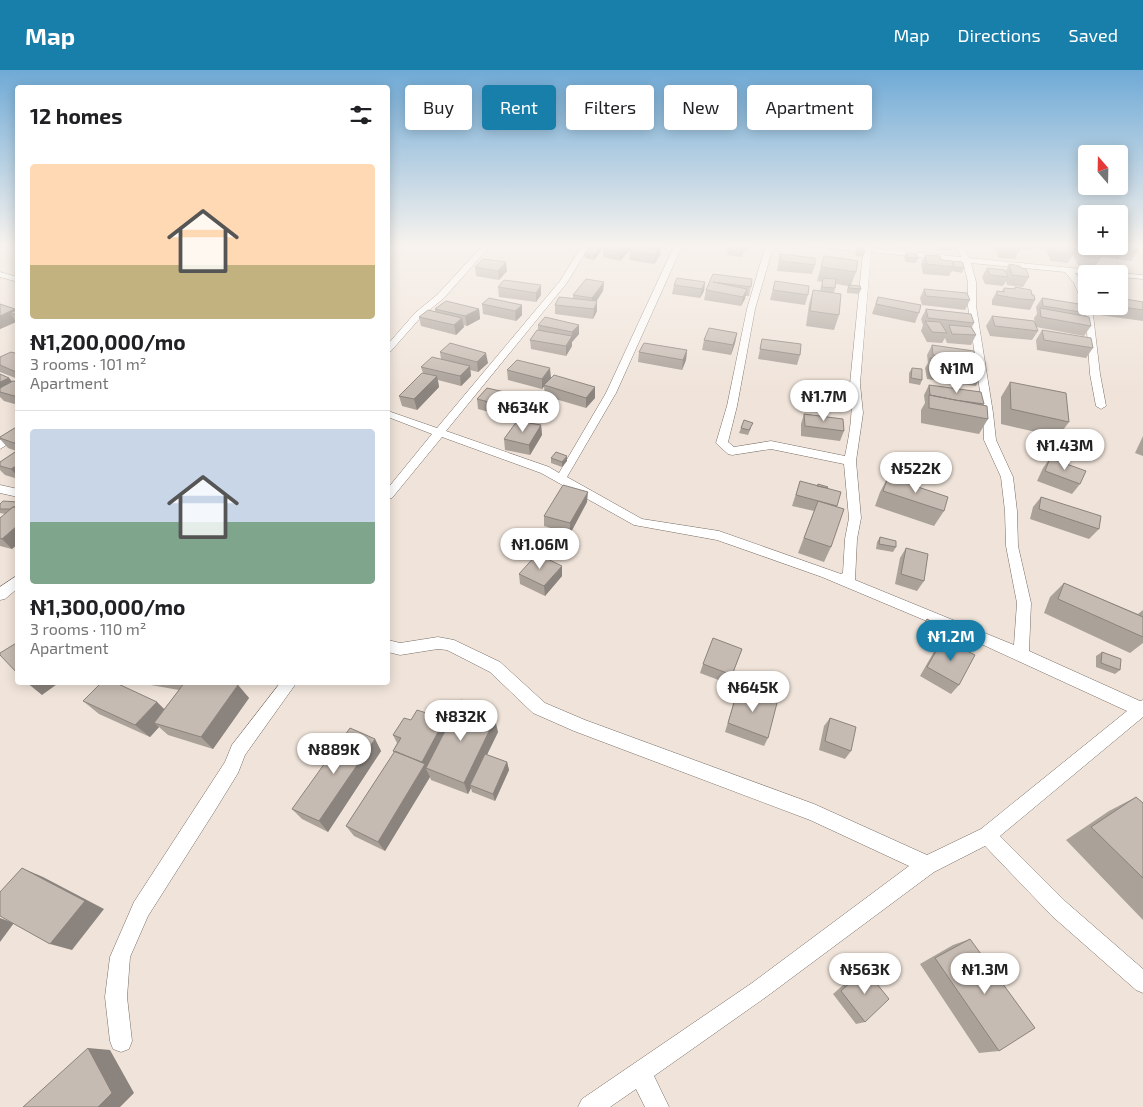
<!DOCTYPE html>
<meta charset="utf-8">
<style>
:root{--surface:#fff;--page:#f6f6f6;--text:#202124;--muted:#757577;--line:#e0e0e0;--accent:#177fa9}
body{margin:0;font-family:"Exo 2",sans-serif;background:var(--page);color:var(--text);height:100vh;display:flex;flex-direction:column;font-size:19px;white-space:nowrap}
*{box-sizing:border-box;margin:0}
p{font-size:16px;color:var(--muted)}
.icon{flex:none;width:28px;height:28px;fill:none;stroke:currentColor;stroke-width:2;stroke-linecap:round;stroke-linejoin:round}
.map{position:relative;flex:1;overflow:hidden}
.panel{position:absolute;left:15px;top:15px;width:375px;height:600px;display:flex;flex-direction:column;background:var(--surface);border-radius:5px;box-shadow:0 2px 12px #0003}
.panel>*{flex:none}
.banner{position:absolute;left:405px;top:15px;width:475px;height:45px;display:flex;gap:10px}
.needle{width:32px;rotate:340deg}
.tools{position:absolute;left:1078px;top:75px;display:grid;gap:10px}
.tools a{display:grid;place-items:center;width:50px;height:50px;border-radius:5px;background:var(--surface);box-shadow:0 2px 12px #0003;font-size:25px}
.price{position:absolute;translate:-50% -42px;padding:0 11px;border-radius:18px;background:#fff;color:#222;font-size:16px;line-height:32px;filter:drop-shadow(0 1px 2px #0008)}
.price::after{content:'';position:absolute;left:50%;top:30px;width:15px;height:11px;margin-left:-8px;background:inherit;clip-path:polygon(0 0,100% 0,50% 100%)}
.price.on{background:var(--accent);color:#fff}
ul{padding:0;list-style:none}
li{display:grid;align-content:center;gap:10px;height:265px;padding:0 15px}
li+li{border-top:1px solid var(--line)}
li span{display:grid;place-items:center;height:155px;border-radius:5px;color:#555}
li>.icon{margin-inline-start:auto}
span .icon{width:90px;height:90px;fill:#fffc;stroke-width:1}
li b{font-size:21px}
h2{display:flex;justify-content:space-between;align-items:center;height:60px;padding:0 15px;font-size:21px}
.pill{padding:0 18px;border-radius:5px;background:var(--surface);box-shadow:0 2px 12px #0003;font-size:18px;line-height:45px}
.pill.on{background:var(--accent);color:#fff}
header{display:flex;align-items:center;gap:30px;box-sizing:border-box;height:70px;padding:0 25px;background:var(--accent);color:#fff}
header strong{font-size:24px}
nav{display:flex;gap:28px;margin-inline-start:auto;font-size:18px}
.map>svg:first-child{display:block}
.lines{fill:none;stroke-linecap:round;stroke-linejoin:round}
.minor-casing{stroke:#776c64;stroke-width:1}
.minor{fill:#fff;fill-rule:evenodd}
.wall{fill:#aaa199}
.shaded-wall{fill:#8b837d}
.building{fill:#c6bbb2;stroke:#8b837d}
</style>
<header>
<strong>Map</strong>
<nav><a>Map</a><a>Directions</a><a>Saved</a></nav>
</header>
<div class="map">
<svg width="1143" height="1037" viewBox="0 0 1143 1037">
<rect width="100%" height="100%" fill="#f0e4da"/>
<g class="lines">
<defs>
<path id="minor" d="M484,174H492L444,228L421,247L391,281L388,282V274L415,243L438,224Z
M583,174H591L566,214L446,361L549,397L559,403L606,323L675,174H683L616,323L567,407L642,449L719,461L841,504L843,503L845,469L849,448L844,394L771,379L732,385L728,384L716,373L727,336L747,239L766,174H774L755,239L737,336L728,372L734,377L771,371L845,386C850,362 854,339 850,314L863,182L810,176L806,174L864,177V174H872L871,178L961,187L955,174H963L969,188L1112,202L1113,204L1075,203C1084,214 1086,222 1086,236H1092L1100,304L1106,336L1101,339L1096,336L1090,304L1085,234L1082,232L1074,213L1065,202L971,193L976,212V236L993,343L996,370L1013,407L1017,441L1018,476L1031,533L1029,581L1140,631L1143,630V647L1000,766L1066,832L1143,899V923L1136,920L1052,846L985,776L934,802L766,927L654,1006L669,1037H645L636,1019L610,1037H578L582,1029L752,913L909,796L810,750L574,661L533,643L490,602L447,580L438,579L400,585L388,582V570L400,573L438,567L454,570L500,592L545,633L585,650L814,734L927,785L981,759L1127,641L979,573L822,507L717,470L634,455L541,403L442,367L392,428L388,429V418L432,364L388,347V341L437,358L560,211ZM871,182L963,192L968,212V236L983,343L984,370L1001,407L1005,441L1006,476L1017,533L1014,575L855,510L857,469L861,448L856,391L863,343L860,314Z
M0,202L18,207V212L0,207Z
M1119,203L1143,205V209L1119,207V204H1116Z
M18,360V368L0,379V370Z
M0,415L18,419V427L0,423Z
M18,505V518L5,529L0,530V517Z
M281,612H297L245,685L238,703L214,742L148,846L130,887L127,927L132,971L129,979L121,982L113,979L110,971L105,927L110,887L134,832L225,692L232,675Z"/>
</defs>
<use href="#minor" class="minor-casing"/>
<use href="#minor" class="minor"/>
</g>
<path class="wall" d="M887,174H912L911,178L888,176Z
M935,174H955L952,181L937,180Z
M993,174H1048L1046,178L1033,177L1031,180L1020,179L1015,189L999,188Z
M1050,174H1069L1072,182L1077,174L1086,175V176H1119L1138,181L1131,191L1101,187L1095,197L1078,195L1073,185L1068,193L1051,191L1046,180Z
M661,175L660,185L654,194L629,190L630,181Z
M728,176H746L742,187L727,185Z
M603,178L630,180L620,191L603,187Z
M857,178L865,182L863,187L856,186L855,183Z
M601,181L594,190L585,188V184Z
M906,183L918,188L916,193L906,192L904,187Z
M780,184L815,195L812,204L777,201L778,194Z
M925,185L941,190L964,198L962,203L952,201L949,206L923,204L921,194Z
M824,186L856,202L851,215L861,219L859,224L847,223V220L848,216L836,214L834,223L839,245L834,260L806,256L809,234L813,220L820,221L822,212L817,211Z
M1009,194L1021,198L1029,207L1023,217L1007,215L1006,211L1003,216L985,214L982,207L987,198L1006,201Z
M475,197L507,201L499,210L476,206Z
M713,204L752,209L749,226H745L741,236L704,230L706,220Z
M504,210L541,225L536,232L499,227L498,217Z
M775,211L808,225L805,235L770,230Z
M604,212L603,221L596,231H597V241L593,249L555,244V235L573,229V225Z
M705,212L704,221L700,228L672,224L674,215Z
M1015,217L1032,225L1035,230L1030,240L1014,238L992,235V230L997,221H1002L1004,218L1014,219Z
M924,219L970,230L965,240L922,235L920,228Z
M878,227L919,243L915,253L872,244Z
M489,228L522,245L516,251L483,244L482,234Z
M1042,228L1087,243L1085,246L1091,256L1084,266L1036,257L1038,261L1032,270L990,266L986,256L992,246L1035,254L1034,248L1037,244L1036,237Z
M1143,232V251L1099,245L1096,236H1119Z
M0,234L15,239V240L18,239V253L16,252L0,259Z
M435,239H479L480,249L467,256L463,255L464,257L456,265L421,256L419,247L435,241Z
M926,239L974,253L972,257L976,265L971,275L947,273L945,268L942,273L927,272L921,261L923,255L921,249Z
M538,255H579V264L572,272V276L566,286L531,279L530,270L538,261Z
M1042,260L1093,278L1086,288L1037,280L1036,270Z
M737,263L735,273L731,285L702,280L704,270Z
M762,269L800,285L797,295L758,289Z
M932,275L976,291L974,295L981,306L976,316L927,309L925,298L928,293L927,285Z
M687,280L686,290L682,300L638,292L639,282Z
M440,282L488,293L478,302L470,300L471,306L461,316L438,310L439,317L417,340L402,336L399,326L423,303L421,297L441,289Z
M18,284V309L0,302V287Z
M912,298L922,310L920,315L909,313V303Z
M507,300L551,308L546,314L595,328L586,338L545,326L544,316L542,319L508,310Z
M0,304L9,308L12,311L18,312V335L4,331L0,327Z
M1010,312L1069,352L1058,367L1001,354V327Z
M929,315L984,334L983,336L988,349L979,364L921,353V340L925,333L924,325Z
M527,327V337L518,350L478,339L477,329Z
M804,344L844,361L840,371L801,366V354Z
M541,355L542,365L530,385L505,380L504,369Z
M18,356V409L5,405L0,400V392L16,381L8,378L0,369V367Z
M741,358H751L748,365L739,363Z
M1143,366V386L1135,383Z
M551,388L567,391L562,397L551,393Z
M1050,388L1080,414L1072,424L1037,411L1043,398Z
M888,407L944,441L934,456L875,436L880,422Z
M800,411L827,418L837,437L831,477L824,492L798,483L814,441L792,436Z
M1041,427L1099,459L1089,469L1030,449L1033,437Z
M18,432L12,479L0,476V448L5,444L0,443V434Z
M587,432L570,464L544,456V446Z
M880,467L896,477L893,482L876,479L877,472Z
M906,478L924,511L917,521L895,514L900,488Z
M519,504L562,506L545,526L520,514Z
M1064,513L1138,544L1143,540V573L1130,583L1044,543L1050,527Z
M927,549L932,566L929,570L917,564Z
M943,569L959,615L951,624L920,606L936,578Z
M742,579L729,614L700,603L703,594Z
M1102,582L1120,600L1115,604L1096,597V586Z
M144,612H230L238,615L249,628L213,679L168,665L159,657L150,667L99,644L83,631L157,632L164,639L179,620L145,614Z
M738,619L768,668L764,676L725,662L735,628Z
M485,646L498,662L487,685L507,692L509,700L495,731L472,722L471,718L468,724L431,710L430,707L385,781L354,766L346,756L394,683L393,681L397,673L393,665L445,649L448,656Z
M830,648L851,681L845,689L819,680L824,656Z
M375,669L381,681L328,762L302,749L292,739Z
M1136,727L1143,733V850L1066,770L1109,741Z
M970,869L999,981L979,983L920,894L953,875Z
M865,899V952L856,954L833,924L857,903Z"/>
<path class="shaded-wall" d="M0,174H7V176L0,179Z
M627,174H630V180L620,191V182Z
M745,174H747L746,176L742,187Z
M661,175L660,185L654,194L655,185Z
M601,177V181L594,190V185Z
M506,192L507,201L499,210L498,201Z
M604,212L603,221L592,238V228Z
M705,212L704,221L700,228L702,219Z
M541,215V225L536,232V223Z
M747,219L745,229L741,236L743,227Z
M597,231V241L593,249L594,239Z
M522,235V245L516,251L515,241Z
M15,239L18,243H10L16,252L0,259V246Z
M479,239L480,249L467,256L465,246Z
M462,248L464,257L456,265L454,255Z
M579,255V264L572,272V262Z
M737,263L735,273L731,285L733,275Z
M572,266V276L566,286V276Z
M687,280L686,290L682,300L683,290Z
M486,283L488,293L478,302L477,292Z
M470,296L471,306L461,316L460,306Z
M550,298L551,308L542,319V309Z
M437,306L439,317L417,340L414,329Z
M9,308L17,318L0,322V312Z
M595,317V328L586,338V328Z
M527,327V337L518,350L517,339Z
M541,355L542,365L530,385L529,375Z
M18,371V377L14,373Z
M567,386V391L562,397V392Z
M18,395V407L11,399Z
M588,422L587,432L570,464V453Z
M18,455V474L12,479L2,469Z
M562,496V506L545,526L544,516Z
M26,612H60L42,625Z
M180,612H194L188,622Z
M238,615L249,628L213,679L201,667Z
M157,632L170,645L154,653L159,657L150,667L135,655Z
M483,638L486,650L480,644Z
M445,649L448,658L426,699L430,707L385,781L378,772L424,696L422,692Z
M495,649L498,662L472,715H470L471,718L468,724L464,713Z
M375,669L381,681L328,762L319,751Z
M507,692L509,700L495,731L493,724Z
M22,798L43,807L104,839L72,880L50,874Z
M0,848L14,853L0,872Z
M88,978L110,980L134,1023L120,1037H98Z"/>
<path class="building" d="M607,174H627L620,182L603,178Z
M634,174H652L661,175L655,185L630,181Z
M729,174H745L743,178L728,176Z
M1002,174H1017L1020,180L1004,179Z
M1053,174H1069L1073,184L1057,182Z
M1078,174L1086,175V176H1095L1101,188L1084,186Z
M1119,174H1134L1138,181L1096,176H1119Z
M592,175L601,177L594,185L585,184Z
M857,178L864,179L865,182H857Z
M906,183L917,184L918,188L907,187Z
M780,184L815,188V195L780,191Z
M925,185L940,186L941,190L952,191L954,197L927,194Z
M824,186L858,191L856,202L821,197Z
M483,189L506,192L498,201L475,197Z
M953,191L962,192L964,198L954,197Z
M1009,194L1020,196L1021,198L1026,199L1029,207L1012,205Z
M987,198L1005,200L1008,207L990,205Z
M713,204L752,209L751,217L713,212L747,219L743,227L706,220Z
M677,208L705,212L702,219L674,215Z
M823,208L836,209L835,218L822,217Z
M586,209L604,212L592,228L573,225Z
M504,210L541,215L536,223L498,217Z
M775,211L809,216L808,225L773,220Z
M849,215L860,216L861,219L849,218Z
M1015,217L1031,220L1032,225H1034L1035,230L1020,229L997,225V221L1004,222V218L1015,219Z
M924,219L967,223L970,230L926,226Z
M813,220L841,224L839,245L810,241Z
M559,227L597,231L594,239L555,235Z
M878,227L921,235L919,243L876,234Z
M489,228L522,235L515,241L482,234Z
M1042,228L1085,235L1087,243L1043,236Z
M1119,228L1143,232V240L1115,236H1119Z
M446,231L479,239L465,246L435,239Z
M0,234L15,239L0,246Z
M1040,238L1089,247L1091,256L1041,247Z
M18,239V245L10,243Z
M926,239L971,244L974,253L928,248Z
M428,240L462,248L454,255L419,247Z
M992,246L1034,251L1038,261L995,256Z
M545,247L579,255L572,262L538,255Z
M925,251L940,252L947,263L932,262Z
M949,255L971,257L976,265L952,264Z
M709,258L737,263L733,275L704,270Z
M537,260L572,266L566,276L530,270Z
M1042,260L1091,268L1093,278L1044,270Z
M762,269L801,274L800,285L760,279Z
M450,273L486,283L477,292L440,282Z
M644,273L687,280L683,290L639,282Z
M932,275L974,281L976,291L933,285Z
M11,282L18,284V301L16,302L0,295V287Z
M432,287L470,296L460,306L421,297Z
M930,288L979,295L981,306L932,298Z
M517,290L550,298L542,309L507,300Z
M912,298L922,299V310L911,308Z
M422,303L437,306L414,329L399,326Z
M0,304L9,308L0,312Z
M554,305L595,317L586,328L544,315Z
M13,311L18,312V327L0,322V318Z
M1010,312L1066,323L1069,352L1011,339Z
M929,315L981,322L984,334L955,330L930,325Z
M487,318L527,327L517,339L477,329Z
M929,325L987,336L988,349L929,338Z
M804,344L843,349L844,361L805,356Z
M744,350L753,353L749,360L741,358Z
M517,351L541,355L529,375L504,369Z
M18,356V371L14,373L0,368V367Z
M18,380V395L11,399L0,396V392Z
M556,382L567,386L562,392L551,388Z
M1050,388L1086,401L1080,414L1045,401Z
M888,407L948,427L944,441L883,421Z
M800,411L841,422L837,436L796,425Z
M818,414L828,417L827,418L817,416Z
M563,415L588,422L570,453L544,446Z
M1041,427L1101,446L1099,459L1039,439Z
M3,431L18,432V434L14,437H13L10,439H0V434Z
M818,431L844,439L831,477L804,468Z
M13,437L18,438V455L2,469L0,468V448Z
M880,467L896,471V477L879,474Z
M906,478L928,484L924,511L901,504Z
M537,484L562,496L544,516L519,504Z
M1064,513L1143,547V567L1058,529Z
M927,549L940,556L932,566L921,559Z
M713,568L742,579L732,605L703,594Z
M943,569L975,585L959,615L927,597Z
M18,572V604L0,585V583Z
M1102,582L1121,589L1120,600L1101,593Z
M102,612H114L157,632L135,655L83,631Z
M185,612H230L238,615L201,667L154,653Z
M738,619L777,633L768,668L728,653Z
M461,630L483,638L480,644L495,649L464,713L426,698Z
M417,640L445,649L422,692L393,681L401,668L393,665L404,648L411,650Z
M830,648L856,657L851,681L825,671Z
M350,658L375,669L319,751L292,739Z
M395,681L425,694L378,772L346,756Z
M485,684L507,692L493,724L470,715Z
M1136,727L1143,733V808L1091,757Z
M22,798L85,831L50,874L0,846V822Z
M970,869L1035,958L999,981L935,888Z
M865,899L889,929L865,952L841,921Z
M88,978L112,1023L98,1037H23Z"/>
<linearGradient id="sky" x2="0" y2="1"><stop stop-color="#6faad6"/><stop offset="0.55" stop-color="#f8f3ee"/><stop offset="1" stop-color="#f8f3ee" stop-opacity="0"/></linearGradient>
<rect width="1143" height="319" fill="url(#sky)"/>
</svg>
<div class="tools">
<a><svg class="needle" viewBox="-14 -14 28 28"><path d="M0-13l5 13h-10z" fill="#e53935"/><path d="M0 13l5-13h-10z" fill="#757577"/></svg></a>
<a>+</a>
<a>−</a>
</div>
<b class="price" style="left:957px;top:324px">₦1M</b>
<b class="price" style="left:824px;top:352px">₦1.7M</b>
<b class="price" style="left:523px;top:363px">₦634K</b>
<b class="price" style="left:1065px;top:401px">₦1.43M</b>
<b class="price" style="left:916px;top:424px">₦522K</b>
<b class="price" style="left:540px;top:500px">₦1.06M</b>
<b class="price on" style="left:951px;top:592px">₦1.2M</b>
<b class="price" style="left:753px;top:643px">₦645K</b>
<b class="price" style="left:461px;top:672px">₦832K</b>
<b class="price" style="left:334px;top:705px">₦889K</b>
<b class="price" style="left:865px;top:925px">₦563K</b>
<b class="price" style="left:985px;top:925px">₦1.3M</b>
<div class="banner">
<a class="pill">Buy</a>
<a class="pill on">Rent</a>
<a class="pill">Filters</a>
<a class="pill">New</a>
<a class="pill">Apartment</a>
</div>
<section class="panel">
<h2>12 homes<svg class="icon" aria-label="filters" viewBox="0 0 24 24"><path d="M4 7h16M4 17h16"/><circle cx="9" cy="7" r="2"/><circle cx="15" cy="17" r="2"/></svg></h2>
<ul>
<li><span style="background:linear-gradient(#ffd9b3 65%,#c2b280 0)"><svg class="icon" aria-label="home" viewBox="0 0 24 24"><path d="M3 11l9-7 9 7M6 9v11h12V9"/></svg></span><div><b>₦1,200,000/mo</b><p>3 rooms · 101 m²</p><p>Apartment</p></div></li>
<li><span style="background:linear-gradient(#c9d6e8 60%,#7fa58c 0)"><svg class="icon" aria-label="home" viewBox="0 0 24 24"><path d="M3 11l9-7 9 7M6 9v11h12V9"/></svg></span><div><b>₦1,300,000/mo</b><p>3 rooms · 110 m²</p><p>Apartment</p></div></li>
</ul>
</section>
</div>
